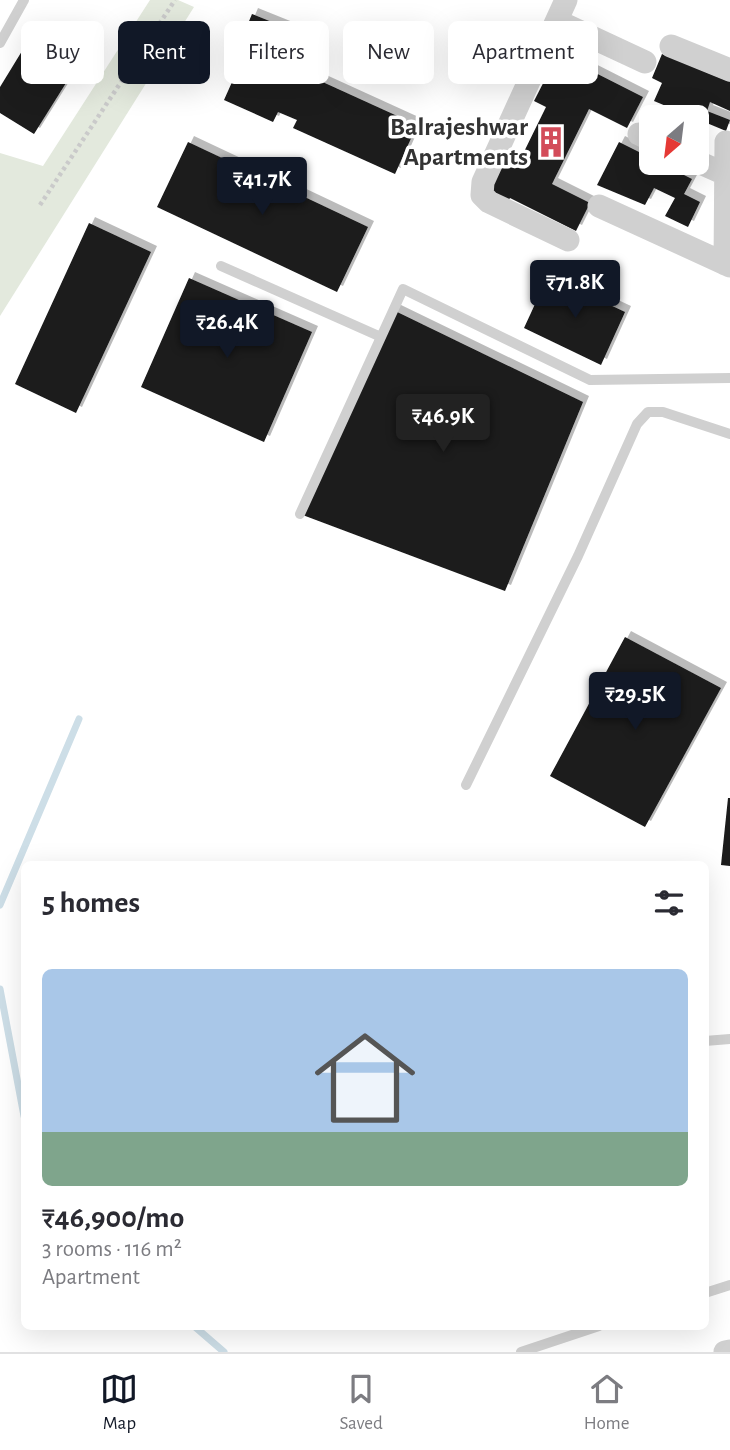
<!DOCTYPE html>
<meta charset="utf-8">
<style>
:root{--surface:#fff;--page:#f7f7f7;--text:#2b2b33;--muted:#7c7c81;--line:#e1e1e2;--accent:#111827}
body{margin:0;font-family:"Alegreya Sans",sans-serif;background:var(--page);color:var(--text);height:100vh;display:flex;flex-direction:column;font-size:26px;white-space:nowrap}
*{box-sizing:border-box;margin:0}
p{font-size:23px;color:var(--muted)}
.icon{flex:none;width:38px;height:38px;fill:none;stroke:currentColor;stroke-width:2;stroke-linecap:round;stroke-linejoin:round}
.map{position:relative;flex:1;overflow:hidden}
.sheet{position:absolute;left:21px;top:861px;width:688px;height:469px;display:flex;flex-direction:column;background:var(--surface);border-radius:10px;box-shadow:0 7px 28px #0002}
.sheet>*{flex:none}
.top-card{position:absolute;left:21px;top:21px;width:690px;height:63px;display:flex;gap:14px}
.needle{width:46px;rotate:208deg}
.controls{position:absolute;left:639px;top:105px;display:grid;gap:14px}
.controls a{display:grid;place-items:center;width:70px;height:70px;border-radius:10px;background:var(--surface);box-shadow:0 7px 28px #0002;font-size:35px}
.price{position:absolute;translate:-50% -60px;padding:0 16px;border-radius:7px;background:var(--accent);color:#fff;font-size:23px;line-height:46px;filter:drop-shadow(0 2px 4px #0008)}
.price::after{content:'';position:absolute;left:50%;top:42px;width:21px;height:16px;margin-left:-10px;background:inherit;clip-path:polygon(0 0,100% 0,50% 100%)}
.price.selected{background:#222;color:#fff}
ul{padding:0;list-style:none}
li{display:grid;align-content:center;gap:14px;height:371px;padding:0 21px}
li+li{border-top:2px solid var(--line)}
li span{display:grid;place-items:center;height:217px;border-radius:10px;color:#555}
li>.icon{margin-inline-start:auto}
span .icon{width:126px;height:126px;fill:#fffc;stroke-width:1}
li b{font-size:30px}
h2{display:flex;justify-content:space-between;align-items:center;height:84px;padding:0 21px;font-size:30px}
.chip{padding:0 24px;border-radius:10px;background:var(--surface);box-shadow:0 7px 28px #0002;font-size:24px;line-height:63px}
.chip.selected{background:var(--accent);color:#fff}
.tab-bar{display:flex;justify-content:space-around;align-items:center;height:98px;border-top:2px solid var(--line);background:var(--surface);font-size:19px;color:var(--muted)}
.tab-bar a{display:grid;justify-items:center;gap:4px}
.tab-bar .selected{color:var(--accent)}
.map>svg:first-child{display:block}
.green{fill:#e3e9dd}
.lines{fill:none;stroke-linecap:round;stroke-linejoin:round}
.stream{stroke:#cddee7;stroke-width:7}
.building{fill:#1a1a1a;filter:url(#shadow)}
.path{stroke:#cacaca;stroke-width:4.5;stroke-dasharray:3.5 3.5;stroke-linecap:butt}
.service{stroke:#d0d0d0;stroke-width:10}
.minor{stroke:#d0d0d0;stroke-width:23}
.labels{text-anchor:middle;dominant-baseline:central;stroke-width:7;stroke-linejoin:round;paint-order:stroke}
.poi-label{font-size:26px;font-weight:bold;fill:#333;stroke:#fff;text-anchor:end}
</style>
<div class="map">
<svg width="730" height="1352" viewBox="0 0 730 1352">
<defs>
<filter id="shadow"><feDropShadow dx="6" dy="-6" stdDeviation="0" flood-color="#0004"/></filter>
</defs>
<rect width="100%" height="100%" fill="#fff"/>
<path class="green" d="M150,0H178L194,7L0,316V153L43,166Z"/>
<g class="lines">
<path class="stream" d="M0,905L79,719
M0,989L24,1116
M194,1326L224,1352"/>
</g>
<path class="building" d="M252,14L319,41L305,74L417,125L395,174L293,128L297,120L278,112L273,122L224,100L245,53L237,50Z
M30,38L76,67L34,134L0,113V87Z
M558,54L643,97L627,128L589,109L552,184L590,203L576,231L510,198L508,201L489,192L507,156L519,162L546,107L534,101Z
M662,54L730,82V111L710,102L707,111L730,120L726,131L654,101L662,83L652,78Z
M188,142L368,227L337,292L157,207Z
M619,142L651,158V163H660L692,179L684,194L700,202L688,227L665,216L675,198L654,188L645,205L597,185Z
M89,223L151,252L76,413L15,384Z
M548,276L625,312L601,365L524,328Z
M189,278L312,332L264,442L141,387Z
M393,310L583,402L505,591L300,514Z
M625,637L721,688L645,827L550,776Z
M728,798H730V866L721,865Z"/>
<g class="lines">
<path class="path" d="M40,205L175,0"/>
<path class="service" d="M0,43L24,0
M221,266L381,337
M300,514L403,289L590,380L730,378
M466,785L578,556L637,424L648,412H663L730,434
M705,1041L730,1039
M705,1293L730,1285
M521,1352L599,1326"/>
<path class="minor" d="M566,0L483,182L482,195L489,202L568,240
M557,21L645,62
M671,46L730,70
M639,134L651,140
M696,161L725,174
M599,206L730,266
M725,264L726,142
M725,1352L730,1351"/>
</g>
<defs>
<symbol id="building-bare" viewBox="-9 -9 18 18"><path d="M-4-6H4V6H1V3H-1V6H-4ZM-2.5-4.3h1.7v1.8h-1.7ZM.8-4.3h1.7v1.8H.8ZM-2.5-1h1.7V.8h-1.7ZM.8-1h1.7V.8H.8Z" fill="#d34c5a" stroke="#fff" stroke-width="2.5" paint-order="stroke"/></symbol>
</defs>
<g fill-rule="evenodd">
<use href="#building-bare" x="529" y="120" width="44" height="44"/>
</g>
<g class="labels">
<g class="poi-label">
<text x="528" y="127">Balrajeshwar<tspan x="528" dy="30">Apartments</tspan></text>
</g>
</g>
</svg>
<div class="controls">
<a><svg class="needle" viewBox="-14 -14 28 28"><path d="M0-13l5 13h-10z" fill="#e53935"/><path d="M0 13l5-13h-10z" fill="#7c7c81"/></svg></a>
</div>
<b class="price" style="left:262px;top:217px">₹41.7K</b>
<b class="price" style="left:575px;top:320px">₹71.8K</b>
<b class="price" style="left:227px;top:360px">₹26.4K</b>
<b class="price selected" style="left:443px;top:454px">₹46.9K</b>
<b class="price" style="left:635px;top:732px">₹29.5K</b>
<div class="top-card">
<a class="chip">Buy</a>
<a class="chip selected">Rent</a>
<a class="chip">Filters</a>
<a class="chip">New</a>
<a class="chip">Apartment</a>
</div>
<section class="sheet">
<h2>5 homes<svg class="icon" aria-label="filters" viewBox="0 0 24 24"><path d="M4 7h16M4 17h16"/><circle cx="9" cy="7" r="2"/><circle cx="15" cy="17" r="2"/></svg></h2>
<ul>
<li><span style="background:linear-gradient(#a9c7e8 75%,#7fa58c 0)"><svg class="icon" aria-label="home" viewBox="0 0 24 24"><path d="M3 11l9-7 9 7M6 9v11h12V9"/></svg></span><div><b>₹46,900/mo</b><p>3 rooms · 116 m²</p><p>Apartment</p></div></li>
</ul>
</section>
</div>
<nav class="tab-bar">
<a class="selected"><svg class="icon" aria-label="map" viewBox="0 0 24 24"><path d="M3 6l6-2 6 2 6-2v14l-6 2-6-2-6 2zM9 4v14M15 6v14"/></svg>Map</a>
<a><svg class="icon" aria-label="saved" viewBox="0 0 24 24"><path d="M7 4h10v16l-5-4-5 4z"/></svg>Saved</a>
<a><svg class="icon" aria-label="home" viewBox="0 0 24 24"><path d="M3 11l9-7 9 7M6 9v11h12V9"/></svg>Home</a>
</nav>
